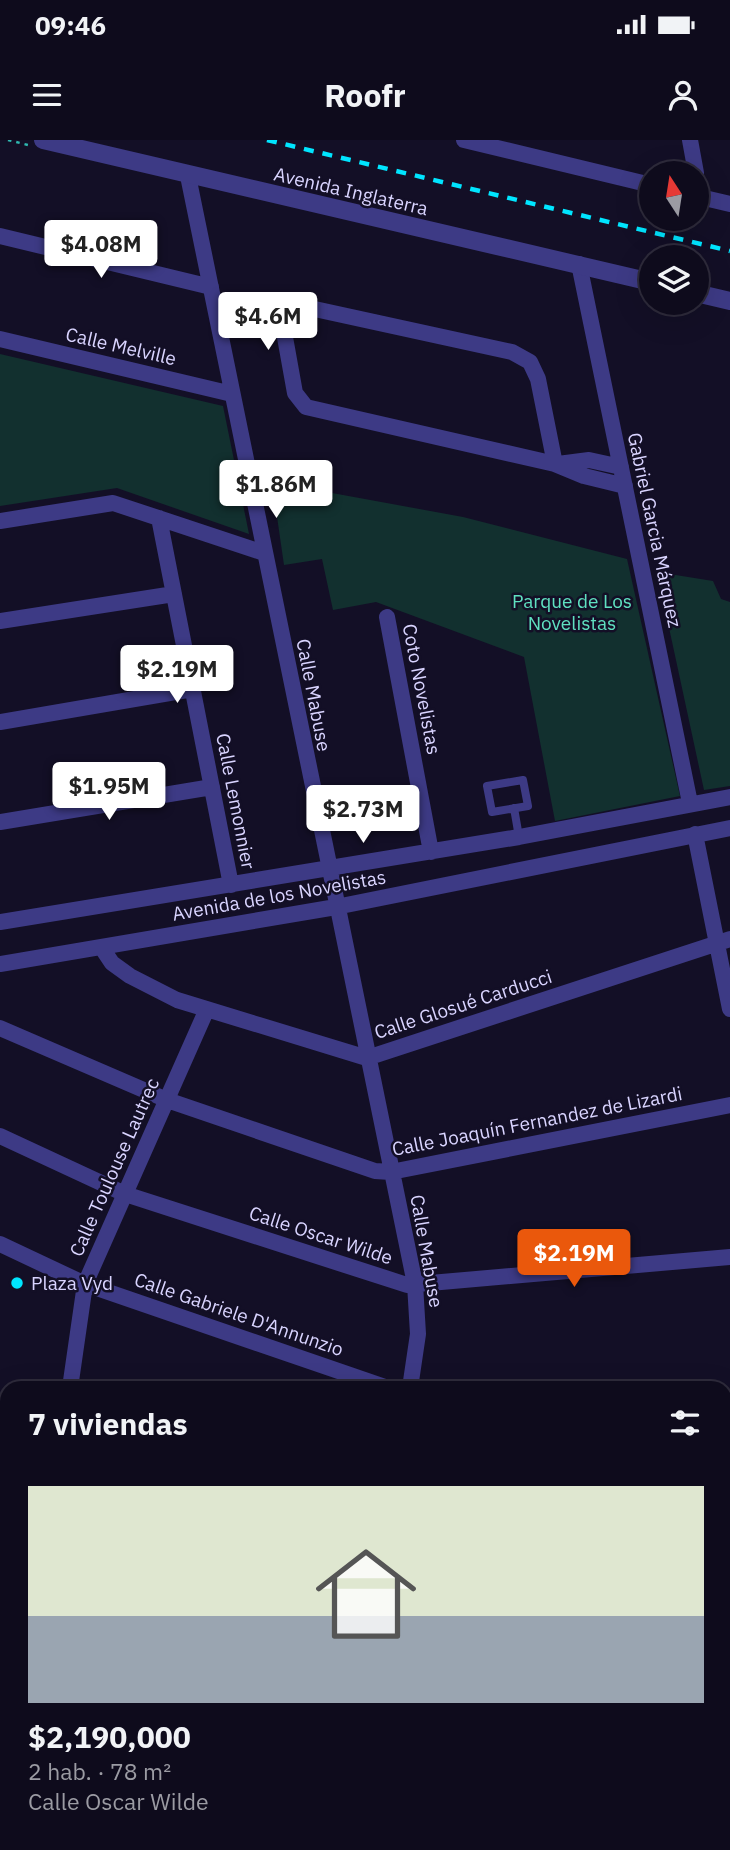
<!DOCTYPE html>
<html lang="es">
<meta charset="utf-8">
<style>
:root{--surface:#0e0b1c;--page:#171425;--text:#f1f3f6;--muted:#9b9ba3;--line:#2e2b3b;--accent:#ea580c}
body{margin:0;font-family:"IBM Plex Sans",sans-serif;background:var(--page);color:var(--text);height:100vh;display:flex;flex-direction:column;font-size:26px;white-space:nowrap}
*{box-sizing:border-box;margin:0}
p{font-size:23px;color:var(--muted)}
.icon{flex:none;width:38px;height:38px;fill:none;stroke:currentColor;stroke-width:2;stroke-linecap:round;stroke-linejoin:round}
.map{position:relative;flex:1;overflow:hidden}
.details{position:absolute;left:0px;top:1241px;width:732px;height:471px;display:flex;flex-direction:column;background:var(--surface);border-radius:21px 21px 0 0;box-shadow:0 7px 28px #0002,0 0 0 2px var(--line)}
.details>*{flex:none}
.needle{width:46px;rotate:348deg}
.controls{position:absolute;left:639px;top:21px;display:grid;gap:14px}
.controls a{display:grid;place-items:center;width:70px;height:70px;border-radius:50%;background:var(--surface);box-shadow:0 7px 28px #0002,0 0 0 2px var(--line);font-size:35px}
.price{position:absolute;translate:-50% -60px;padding:0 16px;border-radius:7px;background:#fff;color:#222;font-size:23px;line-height:46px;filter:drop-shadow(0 2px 4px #0008)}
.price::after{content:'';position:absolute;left:50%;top:42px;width:21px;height:16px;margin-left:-10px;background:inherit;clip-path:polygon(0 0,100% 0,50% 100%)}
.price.active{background:var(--accent);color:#fff}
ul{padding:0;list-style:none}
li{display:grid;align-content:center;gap:14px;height:371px;padding:0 28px}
li span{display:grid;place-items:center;height:217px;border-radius:0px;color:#555}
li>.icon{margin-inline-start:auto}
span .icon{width:126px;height:126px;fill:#fffc;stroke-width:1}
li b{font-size:30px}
h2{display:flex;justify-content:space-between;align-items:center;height:84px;padding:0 28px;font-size:30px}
.status{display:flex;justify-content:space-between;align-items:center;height:49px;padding:0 35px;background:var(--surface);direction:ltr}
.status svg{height:19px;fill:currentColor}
header{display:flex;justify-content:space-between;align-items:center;height:91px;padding:0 28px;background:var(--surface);font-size:32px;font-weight:700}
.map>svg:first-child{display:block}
.green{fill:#12302f}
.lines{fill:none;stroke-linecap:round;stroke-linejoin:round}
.path{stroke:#2fb8b0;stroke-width:2.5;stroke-dasharray:3.5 5;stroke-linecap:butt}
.service{stroke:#3d3a85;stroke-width:8}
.minor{stroke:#3d3a85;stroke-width:16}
.tertiary{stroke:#3d3a85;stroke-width:18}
.trunk{stroke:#e055d1;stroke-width:19}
.rail{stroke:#00e5ff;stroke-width:4.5;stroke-dasharray:10 9;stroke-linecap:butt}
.poi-dot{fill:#00e5ff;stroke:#130f26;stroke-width:2.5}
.labels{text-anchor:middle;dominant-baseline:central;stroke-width:5;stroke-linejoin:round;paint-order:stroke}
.street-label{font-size:19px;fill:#d9d4ff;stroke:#130f26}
.park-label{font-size:19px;fill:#5fe0c0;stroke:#130f26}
.poi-label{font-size:19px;fill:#d9d4ff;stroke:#130f26;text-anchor:start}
</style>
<div class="status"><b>09:46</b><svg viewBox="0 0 49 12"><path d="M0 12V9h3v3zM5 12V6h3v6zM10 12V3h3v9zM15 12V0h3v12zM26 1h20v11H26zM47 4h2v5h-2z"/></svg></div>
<header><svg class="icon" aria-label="menu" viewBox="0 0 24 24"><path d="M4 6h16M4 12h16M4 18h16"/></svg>Roofr<svg class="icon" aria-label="person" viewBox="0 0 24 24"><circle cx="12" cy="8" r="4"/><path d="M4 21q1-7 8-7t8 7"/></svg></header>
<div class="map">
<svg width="730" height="1710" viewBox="0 0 730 1710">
<rect width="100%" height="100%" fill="#130f26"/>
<path class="green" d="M0,214L223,266L249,394L117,348L0,366Z
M272,342L463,377L627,419L680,656L555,681L524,517L376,462L333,470L322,419L284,425Z
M657,432L713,441L721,459L730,462V646L704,650Z"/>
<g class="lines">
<path class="path" d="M8,0L28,5"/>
<path class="service" d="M523,640L528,666L492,672L487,646Z
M514,668L519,697
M0,1374H7
M724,1517H730
M428,1710V1704"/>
<path class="minor" d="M464,0L651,45
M690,0L696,33
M188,36L415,1144L418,1194L410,1248
M696,56L730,64
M0,96L211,147
M579,124L690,663
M0,199L232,254
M555,324L538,239L530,222L512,212L301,166L285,168L281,175L295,253L306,267L555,324L584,336L625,346
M558,324L589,320L621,327
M159,378L231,745
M0,381L113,363L264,413
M387,477L431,712
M0,481L174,454
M0,582L193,549
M0,682L212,647
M695,694L730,869
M0,782L519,697L730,657
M102,808L112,823L130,836L177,860L367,918L730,799
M0,824L336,767L730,688
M0,888L167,960L375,1031L391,1032L730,965
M0,996L125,1054L407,1145L730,1117
M0,1104L85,1144L388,1248
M70,1248L85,1144L207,869
M724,1261H730
M0,1490H7
M67,1704V1710
M82,1704V1710"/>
<path class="tertiary" d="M43,0L651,142
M696,153L730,161
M0,1410H7
M724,1421H730
M0,1469H7
M724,1476H730"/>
<path class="trunk" d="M724,1441H730
M0,1443L7,1444
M724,1455H730"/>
<path class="rail" d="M267,0L730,111"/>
</g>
<circle class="poi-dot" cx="17" cy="1143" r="7"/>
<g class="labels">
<g class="street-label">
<text transform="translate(351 51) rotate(13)">Avenida Inglaterra</text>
<text transform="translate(121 206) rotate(13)">Calle Melville</text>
<text transform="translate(655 390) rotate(78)">Gabriel Garcia Márquez</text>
<text transform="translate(422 549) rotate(79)">Coto Novelistas</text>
<text transform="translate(314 555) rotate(79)">Calle Mabuse</text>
<text transform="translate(236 661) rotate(79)">Calle Lemonnier</text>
<text transform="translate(279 755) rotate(-10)">Avenida de los Novelistas</text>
<text transform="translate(463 864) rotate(-18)">Calle Glosué Carducci</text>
<text transform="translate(537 981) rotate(-11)">Calle Joaquín Fernandez de Lizardi</text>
<text transform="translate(114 1027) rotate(-66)">Calle Toulouse Lautrec</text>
<text transform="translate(321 1095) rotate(18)">Calle Oscar Wilde</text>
<text transform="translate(427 1111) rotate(80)">Calle Mabuse</text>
<text transform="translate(239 1174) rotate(19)">Calle Gabriele D'Annunzio</text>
</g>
<g class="park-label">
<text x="572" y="461">Parque de Los<tspan x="572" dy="22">Novelistas</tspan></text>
</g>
<g class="poi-label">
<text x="31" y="1143">Plaza Vyd</text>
</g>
</g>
</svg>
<div class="controls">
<a><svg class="needle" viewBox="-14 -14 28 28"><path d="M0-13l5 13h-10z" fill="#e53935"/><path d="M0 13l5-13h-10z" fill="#9b9ba3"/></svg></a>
<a><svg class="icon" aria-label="layers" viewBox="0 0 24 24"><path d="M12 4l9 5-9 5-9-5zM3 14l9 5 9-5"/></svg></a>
</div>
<b class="price" style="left:101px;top:140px">$4.08M</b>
<b class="price" style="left:268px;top:212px">$4.6M</b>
<b class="price" style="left:276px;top:380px">$1.86M</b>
<b class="price" style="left:177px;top:565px">$2.19M</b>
<b class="price" style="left:109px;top:682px">$1.95M</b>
<b class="price" style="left:363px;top:705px">$2.73M</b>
<b class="price active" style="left:574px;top:1149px">$2.19M</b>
<section class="details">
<h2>7 viviendas<svg class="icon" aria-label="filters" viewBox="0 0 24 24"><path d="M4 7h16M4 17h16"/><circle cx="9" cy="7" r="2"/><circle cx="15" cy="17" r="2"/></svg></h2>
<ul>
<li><span style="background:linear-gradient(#dfe7d0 60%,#9aa5b1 0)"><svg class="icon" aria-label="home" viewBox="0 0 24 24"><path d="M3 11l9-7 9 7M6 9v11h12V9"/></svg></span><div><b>$2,190,000</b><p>2 hab. · 78 m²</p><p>Calle Oscar Wilde</p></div></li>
</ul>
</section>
</div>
